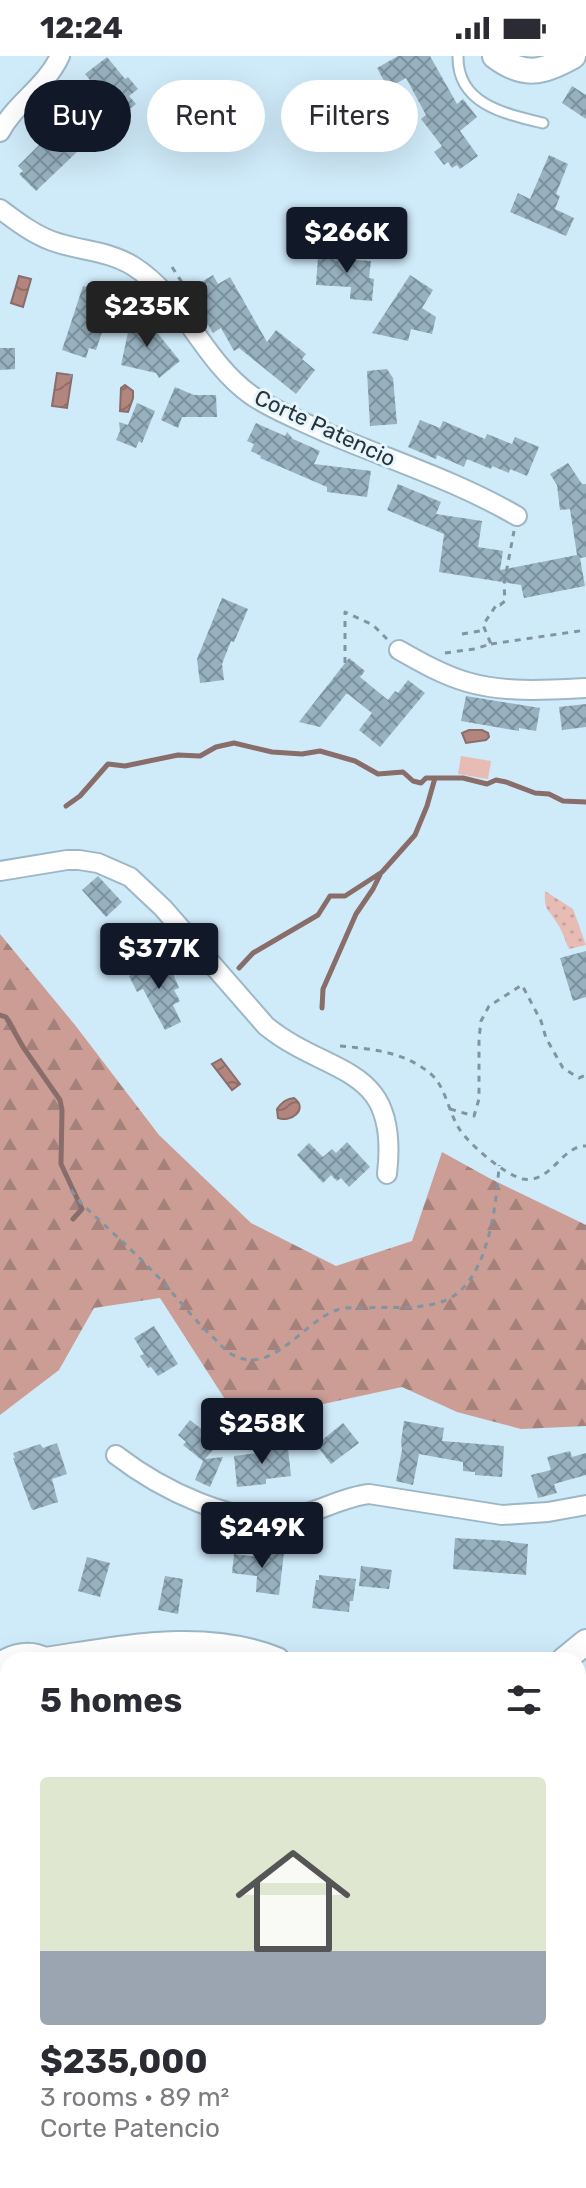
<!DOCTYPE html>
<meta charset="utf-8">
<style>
:root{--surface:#fff;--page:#f7f7f7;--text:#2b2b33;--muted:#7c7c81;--line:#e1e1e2;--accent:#111827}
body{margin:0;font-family:Rubik,sans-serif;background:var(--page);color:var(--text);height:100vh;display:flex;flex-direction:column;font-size:30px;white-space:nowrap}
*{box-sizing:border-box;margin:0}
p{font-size:26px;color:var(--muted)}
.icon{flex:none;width:44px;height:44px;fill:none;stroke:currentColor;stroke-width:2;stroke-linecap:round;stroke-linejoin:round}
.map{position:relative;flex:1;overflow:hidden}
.side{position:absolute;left:0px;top:1596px;width:586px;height:536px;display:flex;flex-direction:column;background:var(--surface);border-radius:24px 24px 0 0;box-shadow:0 8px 32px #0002}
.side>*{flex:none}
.hud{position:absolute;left:24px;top:24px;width:538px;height:72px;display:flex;gap:16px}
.price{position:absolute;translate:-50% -68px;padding:0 18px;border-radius:8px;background:var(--accent);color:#fff;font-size:26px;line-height:52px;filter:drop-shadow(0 2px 4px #0008)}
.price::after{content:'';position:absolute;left:50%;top:48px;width:24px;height:18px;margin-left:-12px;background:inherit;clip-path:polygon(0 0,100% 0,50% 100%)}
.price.on{background:#222;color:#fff}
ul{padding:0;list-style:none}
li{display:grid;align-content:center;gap:16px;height:424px;padding:0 40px}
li+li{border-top:2px solid var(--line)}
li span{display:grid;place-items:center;height:248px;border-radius:8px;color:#555}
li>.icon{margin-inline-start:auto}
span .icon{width:144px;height:144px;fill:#fffc;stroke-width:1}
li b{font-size:34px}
h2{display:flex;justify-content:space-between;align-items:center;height:96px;padding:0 40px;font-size:34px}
.chip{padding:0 28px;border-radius:36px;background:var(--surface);box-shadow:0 8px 32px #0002;font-size:28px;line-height:72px}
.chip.on{background:var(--accent);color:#fff}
.status{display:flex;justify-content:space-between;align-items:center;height:56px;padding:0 40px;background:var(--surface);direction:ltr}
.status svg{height:22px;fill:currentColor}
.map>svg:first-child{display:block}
.green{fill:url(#green-dots)}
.forest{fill:url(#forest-firs)}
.pitch{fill:#e7bcb5}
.water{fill:url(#water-waves);stroke:#896d6a;stroke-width:2}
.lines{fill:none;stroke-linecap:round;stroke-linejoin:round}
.stream{stroke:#896d6a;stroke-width:5}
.building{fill:url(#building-cross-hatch)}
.service-casing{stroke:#9db7c5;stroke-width:13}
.minor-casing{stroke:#9db7c5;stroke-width:22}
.tertiary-casing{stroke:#9db7c5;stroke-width:28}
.path{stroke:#8195a0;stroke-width:3;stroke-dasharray:6 6;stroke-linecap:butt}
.service{stroke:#fff;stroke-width:9}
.minor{stroke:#fff;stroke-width:18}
.tertiary{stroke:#fff;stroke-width:24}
.labels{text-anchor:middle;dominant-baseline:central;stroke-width:6;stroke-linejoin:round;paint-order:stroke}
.street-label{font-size:22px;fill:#2a353b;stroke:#e5f6ff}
</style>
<div class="status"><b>12:24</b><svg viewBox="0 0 49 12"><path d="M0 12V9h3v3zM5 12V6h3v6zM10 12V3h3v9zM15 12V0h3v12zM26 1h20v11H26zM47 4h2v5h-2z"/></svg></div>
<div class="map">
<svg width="586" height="2132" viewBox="0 0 586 2132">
<defs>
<pattern id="green-dots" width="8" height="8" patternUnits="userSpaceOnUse" patternTransform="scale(2)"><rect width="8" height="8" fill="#e7bcb5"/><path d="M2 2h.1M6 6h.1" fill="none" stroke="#c6a29d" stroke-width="1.8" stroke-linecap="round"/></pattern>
<pattern id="forest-firs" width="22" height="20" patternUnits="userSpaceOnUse" patternTransform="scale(2)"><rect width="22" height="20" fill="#cb9d95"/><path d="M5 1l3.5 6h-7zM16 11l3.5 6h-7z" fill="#a5817b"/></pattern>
<pattern id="water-waves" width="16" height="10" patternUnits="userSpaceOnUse" patternTransform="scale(2)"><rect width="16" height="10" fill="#b2857e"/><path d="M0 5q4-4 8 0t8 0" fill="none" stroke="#916e68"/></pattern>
<pattern id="building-cross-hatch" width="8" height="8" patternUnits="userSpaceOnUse" patternTransform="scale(2)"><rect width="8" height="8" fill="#97b1bf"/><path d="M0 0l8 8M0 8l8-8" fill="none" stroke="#7b919c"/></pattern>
</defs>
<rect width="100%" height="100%" fill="#cfeaf9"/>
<path class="green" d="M545,835L573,853L586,889L569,893C565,884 562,874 557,867C548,852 544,855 545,835Z"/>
<path class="forest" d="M0,878L75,969L159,1079L251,1167L336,1210L412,1185L442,1096L489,1122L586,1169V1370L521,1373L457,1356L402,1331L263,1361L230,1351L160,1242L94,1252L59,1314L0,1359Z
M0,1997L8,1998V2124H61L63,2132H0Z"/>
<path class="pitch" d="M461,700L491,705L488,723L458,718Z"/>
<path class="water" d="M19,220L31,223L23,251L11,247Z
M57,317L72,319L67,352L52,350Z
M125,329L133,335V342L128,356L120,355L121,332Z
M469,674H482L488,677L489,681L486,684L466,687L462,677Z
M221,1003L240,1028L232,1034L212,1008Z
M294,1042C309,1053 291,1067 278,1062L277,1053C282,1046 286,1043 294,1042Z"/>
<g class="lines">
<path class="stream" d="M66,750L80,740L108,708L125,710L178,699L200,700L216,691L234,687L272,696L302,698L320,695L355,705L378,718L403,716L413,725L421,727L426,722H435
M239,912L253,897L318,859L330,840H345L382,816L415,779L427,750L435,722H463L487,728L496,724L506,726L535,737L549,738L563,745L586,746
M322,952L323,933L356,858L373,833L380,819
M0,959L6,961L23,991L60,1044L62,1054L61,1108L82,1153L73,1163"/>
</g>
<path class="building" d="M398,0H430L457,48L463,43L477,61L460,75L478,100L460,113L457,109L452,112L448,106L444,109L434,96L442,90L421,63L426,59L406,22L388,32L377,12Z
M107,1L125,23L128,21L138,33L129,40L136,48L101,76L90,62L96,58L92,52L104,42L85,18Z
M572,30L586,39V63L562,47Z
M182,36L197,39L193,57L178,54Z
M55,56L66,67L60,72L79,94L36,135L19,118L23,115L18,110L40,88L31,79Z
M549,99L568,108L556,138L560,140L555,153L574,162L566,180L510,156L518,137L530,143Z
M337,197L355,198L354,204L371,205L369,222L374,223L372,245L350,243L351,231L316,229L318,201L336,203Z
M213,219L218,228L230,221L267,286L276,274L306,298L302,303L315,314L296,338L239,292L234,295L221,272L213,277L188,234Z
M410,219L433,234L422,252L436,261L432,278L411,273L408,285L372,277Z
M83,230L114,240L96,294L89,292L86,302L62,294Z
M142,258L180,305L159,322L156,317L121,309L130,267Z
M0,292H15V313L0,314Z
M387,313L393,322L397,368L370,370L367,315Z
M175,331L194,339H216L217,361H182L178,372L161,364Z
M137,347L155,355L142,387L139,385L136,392L116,384L120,375L119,366L128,369Z
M420,364L440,372L443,365L485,383L487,378L512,388L515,381L539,391L527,420L510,413L509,417L492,410L491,413L467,403L464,411L437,399L436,403L408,391Z
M256,367L285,380L287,376L293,383L320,395L314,408L371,415L367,441L327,436V431L260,402L261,400L251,395L254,388L247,385Z
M568,407L582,428H586V501L580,502L585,530L524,542L521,529L439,516L444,478L387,454L398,428L441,446L436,458L482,465L478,491L503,495L500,514L577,499L570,453L560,454L557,429L550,418Z
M222,542L248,553L234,586L231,585L222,608L224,624L200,627L197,603Z
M349,602L365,615L360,621L388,644L395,635L398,637L408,624L425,637L380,691L359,674L372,657L348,638H346L320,671L299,666Z
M466,640L540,652L536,675L519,672V675L461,665Z
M586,648V671L562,674L559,651Z
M98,820L122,846L106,861L82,834Z
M586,895V941L573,945L560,902Z
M166,901L179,932L174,934L180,945L173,949L181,966L165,974L143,933L137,936L129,920Z
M347,1086L370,1111L349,1131L341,1122L337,1125L331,1119L323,1127L297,1099L309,1087L323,1101L332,1093L336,1097Z
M154,1270L178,1308L158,1320L151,1311L148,1312L140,1300L144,1298L134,1282Z
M190,1364L219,1387L205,1403L223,1401L210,1431L195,1424L203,1405L183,1389L186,1386L178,1379Z
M404,1365L444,1372L442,1385L504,1390L502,1421L475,1419V1416L463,1415V1406L419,1398L413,1429L396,1425L402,1394L401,1386Z
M343,1367L359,1387L331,1408L316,1389Z
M282,1386L283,1394L288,1393L291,1420L266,1423V1428L237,1431L234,1400L265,1396V1394L269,1393L268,1387Z
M57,1387L67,1418L52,1423L58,1446L33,1454L31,1452L13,1402H15L13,1397L40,1388L43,1392Z
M570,1395L572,1401L586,1397V1419L554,1428L557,1437L538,1442L531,1419L551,1414L547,1401Z
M455,1482L510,1485V1486L528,1488L526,1519L453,1513Z
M260,1493L284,1496L279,1539L256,1536L257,1520L232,1517L234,1498L259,1501Z
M87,1501L110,1507L100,1541L78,1535Z
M361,1510L392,1514L389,1533L359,1530Z
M319,1519L356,1523L353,1545H350L349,1556L312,1552L316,1524H319Z
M165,1520L183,1523L178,1558L158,1554Z"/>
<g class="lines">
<defs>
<path id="service" d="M458,0C457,48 505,58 543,67
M578,1747L586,1733
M578,1790L586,1780"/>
<path id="minor" d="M0,76C16,46 45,32 60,0
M0,153C16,165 33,178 52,185C79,195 107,194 133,210C183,241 202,304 251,339C274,355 302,365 327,377C390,404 457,425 517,460
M399,594C420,606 443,619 467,626C504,637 548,634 586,632
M0,815L67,804H79L98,807L130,821L163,852L266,970C330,1022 400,1006 387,1118
M116,1399C160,1433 235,1471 293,1461C319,1456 342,1441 369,1438L502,1459L548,1456L586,1449
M578,2012H586
M229,2124L236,2132"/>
<path id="tertiary" d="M495,0C524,22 543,17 573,0
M45,1604C121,1593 203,1574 277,1604
M564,1604L586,1586
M0,1610C12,1600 30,1596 44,1604"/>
</defs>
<use href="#service" class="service-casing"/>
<use href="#minor" class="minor-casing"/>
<use href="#tertiary" class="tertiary-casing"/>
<path class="path" d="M172,211L185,231
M69,321L72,319
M462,578L485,574
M491,588L586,574
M445,597L474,593L491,588L483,569L497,548L500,549L505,545L504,528L514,475
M345,607V556L373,569L387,583
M340,990C373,993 406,996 432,1019C446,1032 449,1058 460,1074C470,1089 505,1119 523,1123C551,1128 562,1089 586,1090
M450,1053L474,1060L479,1043V982L481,965L489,950L522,929L541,965L546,982L563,1012L579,1022L586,1019
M71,1134L81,1147C107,1172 135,1196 160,1223C179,1244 196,1266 217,1285C221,1289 226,1295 231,1298C272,1322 303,1265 337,1254C344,1251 353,1252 361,1252C392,1250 436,1257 460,1235C489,1209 497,1146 499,1109"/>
<use href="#service" class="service"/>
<use href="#minor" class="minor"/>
<use href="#tertiary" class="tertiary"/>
</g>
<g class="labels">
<g class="street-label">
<text transform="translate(325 372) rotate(25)">Corte Patencio</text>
</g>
</g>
</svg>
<b class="price" style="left:347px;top:219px">$266K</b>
<b class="price on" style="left:147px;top:293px">$235K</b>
<b class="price" style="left:159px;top:935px">$377K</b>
<b class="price" style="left:262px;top:1410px">$258K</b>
<b class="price" style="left:262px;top:1514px">$249K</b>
<div class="hud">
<a class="chip on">Buy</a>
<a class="chip">Rent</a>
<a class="chip">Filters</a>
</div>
<section class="side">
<h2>5 homes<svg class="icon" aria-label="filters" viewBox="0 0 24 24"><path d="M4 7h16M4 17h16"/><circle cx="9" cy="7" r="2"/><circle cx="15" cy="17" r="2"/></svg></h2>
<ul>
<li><span style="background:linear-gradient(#dfe7d0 70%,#9aa5b1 0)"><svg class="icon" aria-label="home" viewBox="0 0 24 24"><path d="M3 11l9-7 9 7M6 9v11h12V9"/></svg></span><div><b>$235,000</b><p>3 rooms · 89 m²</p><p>Corte Patencio</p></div></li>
</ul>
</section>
</div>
